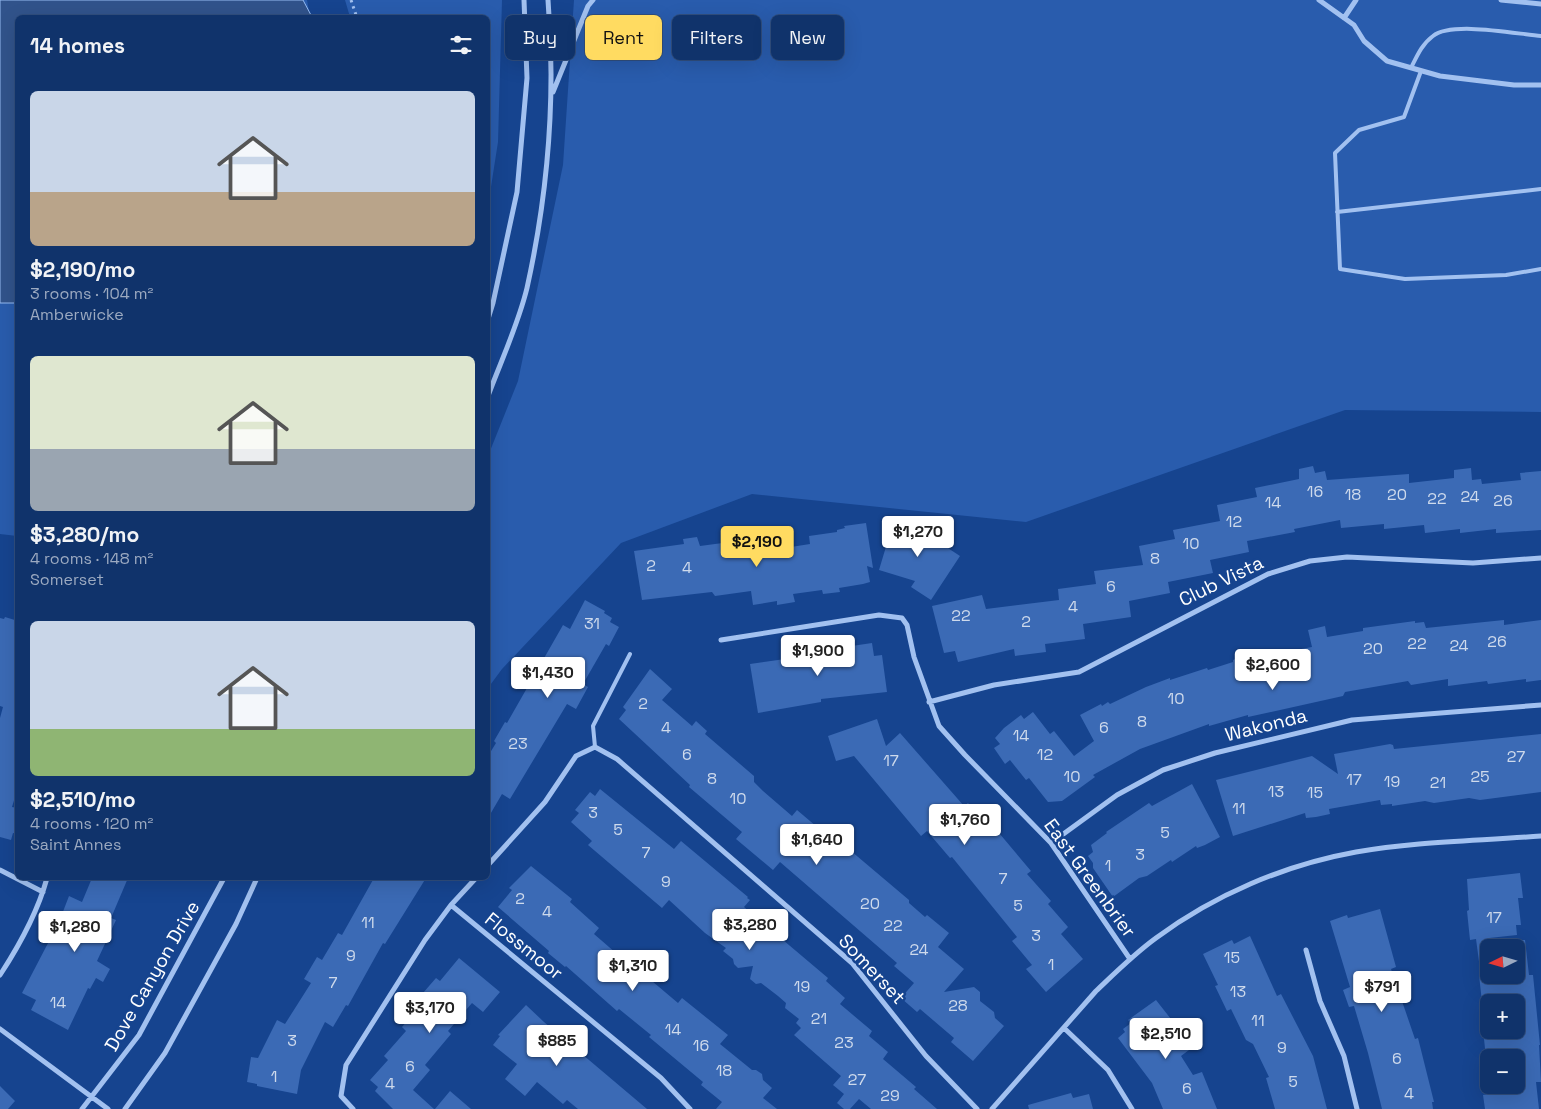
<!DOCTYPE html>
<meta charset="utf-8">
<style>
:root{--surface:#10336b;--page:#193b71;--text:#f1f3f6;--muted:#9caac1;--line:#304e7e;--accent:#ffdb61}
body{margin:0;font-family:"Space Grotesk",sans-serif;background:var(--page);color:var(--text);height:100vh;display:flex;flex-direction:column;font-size:19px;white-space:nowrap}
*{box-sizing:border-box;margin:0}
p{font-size:16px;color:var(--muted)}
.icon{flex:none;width:28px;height:28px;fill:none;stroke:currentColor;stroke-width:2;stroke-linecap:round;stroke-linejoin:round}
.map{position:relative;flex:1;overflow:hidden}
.details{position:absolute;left:15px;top:15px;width:475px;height:865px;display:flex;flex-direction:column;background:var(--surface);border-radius:8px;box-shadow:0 5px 20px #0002,0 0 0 1px var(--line)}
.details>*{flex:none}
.top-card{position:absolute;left:505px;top:15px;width:475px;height:45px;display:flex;gap:10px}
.needle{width:32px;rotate:265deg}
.controls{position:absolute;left:1480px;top:939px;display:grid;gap:10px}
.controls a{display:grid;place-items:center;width:45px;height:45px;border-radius:8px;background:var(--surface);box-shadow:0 5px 20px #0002,0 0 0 1px var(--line);font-size:25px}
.price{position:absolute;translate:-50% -42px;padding:0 11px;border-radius:5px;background:#fff;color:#222;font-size:16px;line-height:32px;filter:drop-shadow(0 1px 2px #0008)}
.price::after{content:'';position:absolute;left:50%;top:30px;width:15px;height:11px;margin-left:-8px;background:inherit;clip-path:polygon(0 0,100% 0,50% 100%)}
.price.current{background:var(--accent);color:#111}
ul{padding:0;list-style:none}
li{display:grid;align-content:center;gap:10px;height:265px;padding:0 15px}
li span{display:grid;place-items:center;height:155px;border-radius:8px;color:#555}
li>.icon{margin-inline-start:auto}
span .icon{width:90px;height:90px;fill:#fffc;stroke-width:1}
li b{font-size:21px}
h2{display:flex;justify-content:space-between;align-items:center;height:60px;padding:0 15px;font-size:21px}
.chip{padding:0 18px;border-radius:8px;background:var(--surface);box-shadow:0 5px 20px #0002,0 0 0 1px var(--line);font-size:18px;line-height:45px}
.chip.current{background:var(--accent);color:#111}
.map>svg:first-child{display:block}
.green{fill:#295cad}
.water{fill:#31538b;stroke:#95bbf2}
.building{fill:#3b6ab5}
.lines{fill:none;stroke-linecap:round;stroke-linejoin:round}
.path{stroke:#a2c1f0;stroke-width:3;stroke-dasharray:2.5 4;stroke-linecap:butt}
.lane{stroke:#a2c1f0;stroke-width:4}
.street{stroke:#a2c1f0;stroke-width:5}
.labels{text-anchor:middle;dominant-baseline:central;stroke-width:5;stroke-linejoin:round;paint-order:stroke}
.number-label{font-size:16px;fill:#cedaec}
.street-label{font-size:19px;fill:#fff;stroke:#16448f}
</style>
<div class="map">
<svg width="1541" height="1109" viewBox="0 0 1541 1109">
<rect width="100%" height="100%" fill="#16448f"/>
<path class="green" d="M0,0H307L310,17L18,18L17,536L0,534Z
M345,0H502L498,142L488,206V18L350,17Z
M574,0H1541V412L1345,410L1026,522L752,494L621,543L502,669L488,688V456L518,381L563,165Z"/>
<path class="water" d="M0,0H303L312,17L18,18L17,303H0Z"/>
<path class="building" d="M1313,466L1315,473L1325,471L1327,480L1409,474V483L1454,478V470L1471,468L1472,480L1481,479L1482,484L1521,480L1520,473L1541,471V530L1496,533V529L1460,533V529L1425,533L1424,525L1384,529V524L1341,528L1340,520L1294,529L1295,532L1247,541L1249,552L1210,560L1213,573L1168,582L1170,593L1129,601L1131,617L1083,624L1085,639L1045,644L1046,652L1015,656L1014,649L958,662L955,651L944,653L932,606L982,595L986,609L1059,600L1058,589L1096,584L1094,571L1143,565L1139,546L1175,539L1173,530L1220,521L1217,505L1257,497L1255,488L1299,479V469Z
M894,520L923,529L922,531L960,556L931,600L911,587L915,581L879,570Z
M866,523L873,568L867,566L870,582L863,584L839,588L840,592L823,594L822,590L793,594L795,602L777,605V601L753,605L751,591L715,596L712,592L642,600L634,551L684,544L683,539L697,537L700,546L730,542L732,556L810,544L809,536L837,532V530L845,528L844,526Z
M585,600L605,611L604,613L612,618L610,622L619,627L609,646L606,644L583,684L588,687L576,709L567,704L510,799L502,794L488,818V756L496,743L494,741L505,722L507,723L563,625L570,629Z
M5,617L18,621V787L12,807L18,808V834L13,833L11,840L0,837V718L3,707L0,706V618L4,619Z
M1504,620V625L1541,620V680L1526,682V679L1488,684L1487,681L1448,686V679L1411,685L1408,681L1345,692L1343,696L1248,717V715L1209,726V724L1140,749L1093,775L1095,777L1062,801L1048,802L1029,778L1026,780L1010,760L1005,764L994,748L1000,744L995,738L1004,728L1021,715L1024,719L1033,712L1050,734L1054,731L1074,756L1094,741L1080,715L1101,704L1102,706L1108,702L1110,704L1146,687L1170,678V680L1207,668L1208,670L1233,662V660L1242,656L1256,652L1257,657L1312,647L1308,630L1325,626L1327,637L1363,631V628L1415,621V623L1424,622L1426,628Z
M872,643L874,656L882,655L887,692L821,699V702L758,713L750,664L785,659L784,656Z
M650,669L672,689L662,700L692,726L696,721L707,731L705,734L754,776V782L763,791L792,816L797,810L823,832L851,851L909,900V903L925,917L927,915L949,933L938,947L964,969L944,992L974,987L980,992V1001L994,1012L995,1018L1004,1026L973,1061L951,1042L954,1038L920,1009L917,1012L901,998L914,983L894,966L897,963L780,862L773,870L736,839L742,832L689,787L690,785L619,719L626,710L623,707Z
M877,719L886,746L900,733L964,806L968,803L991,830L994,827L1031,871L1027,874L1051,901L1048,904L1068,927L1061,934L1083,959L1046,992L1026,969L1032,965L1012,941L1017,937L952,857L950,858L927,831L921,836L854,756L836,761L828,736Z
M1541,734V792L1480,800L1469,798L1434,803L1425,801L1392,806V804L1381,805L1380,800L1329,809L1330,814L1316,817L1306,818L1305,813L1233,836L1216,780L1312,756L1338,774L1334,754L1390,744L1393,745L1394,749Z
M1192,784L1220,837L1205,845L1197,848L1196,846L1172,862L1171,860L1147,876L1139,878L1113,897L1093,868V863L1088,856L1093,852L1091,845L1107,833L1106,832L1149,803L1152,806Z
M600,789L674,849L681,841L748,897L747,898L750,900L744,907L828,978L826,981L845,998L840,1004L872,1031L869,1036L888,1052L883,1059L916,1087L914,1089L937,1109H871L859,1099L850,1109H844L837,1103L844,1094L833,1085L841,1076L794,1035L801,1028L796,1023L799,1019L785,1008L786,1003L778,996L761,983L756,984L750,979L753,966L738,968L734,964L733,959L723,951L726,948L705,933L669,900L662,908L588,845L592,841L571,822L579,813L575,810L590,792L595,796Z
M531,866L572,899L570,902L599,928L594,934L624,960L629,954L651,971L646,976L678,1003L682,998L728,1035L720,1044L752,1070H756L762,1074L763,1080L772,1088L763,1098L777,1109H716L722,1102L701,1085L703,1082L649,1037L651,1035L619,1009L617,1011L566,966L565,967L548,953L549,951L498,907L512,890L509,888Z
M1520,873L1523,898H1518L1521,925H1516L1517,935L1489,938V968L1480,969L1476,939L1470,940L1467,911L1469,910L1467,879Z
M92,878H128L111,918L116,920L97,961L110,969L103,982L96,978L90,989L88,988L68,1030L31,1010L36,1000L22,993L59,922L69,896L82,902Z
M374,878H426L385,944L383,943L348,1006L346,1005L333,1027L325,1022L301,1070L297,1094L257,1086V1084L247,1082L251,1057L258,1058L277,1020L285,1024L311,983L304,979L317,957L322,960L338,933L342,935Z
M1380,909L1396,967L1391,969L1415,1039L1418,1038L1434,1102H1432L1433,1109H1382L1368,1053L1354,1006L1349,1007L1343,990L1350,987L1330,921L1347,915L1348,918Z
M1250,936L1277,996L1281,994L1313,1056L1327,1109H1275L1266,1078L1269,1077L1253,1044L1246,1040L1231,1009L1227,1011L1215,986L1218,985L1203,954L1232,940L1234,944Z
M1516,940H1525L1529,975H1533L1540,1045H1539L1541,1082H1536L1539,1109H1485L1483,1095L1489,1094L1488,1085H1516V1058H1486L1484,1039V1030H1516V1002H1482L1479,975H1516Z
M459,958L500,992L483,1012L472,1003L448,1031L451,1034L425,1065L430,1070L413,1090L434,1109H393L375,1091L378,1087L370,1080L388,1060L384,1056L406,1031L402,1027L428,997L423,993L436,978L440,981Z
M1156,1000L1193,1047L1181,1056L1193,1075L1202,1072L1217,1109H1163L1152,1083L1118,1038L1125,1032L1123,1029L1131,1023L1128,1020Z
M526,1005L544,1022L647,1109H578L567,1100L563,1104L537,1082L525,1096L505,1079L517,1064L493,1045L500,1036L498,1035Z
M0,1086L15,1101L8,1109H0Z
M450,1091L471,1109H435Z
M1071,1093L1073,1098L1089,1094L1093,1109H1029L1028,1105Z"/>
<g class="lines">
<path class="path" d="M351,0L357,18"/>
<path class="lane" d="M1411,68C1417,56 1422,44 1433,36C1452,21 1516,34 1541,36
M1421,71L1404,117L1359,130L1335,153L1340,269L1405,279L1506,275L1541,269
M1337,212L1541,189
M595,747L593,726L630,654"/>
<path class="street" d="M1319,0L1354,25L1364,41L1387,61L1440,76L1514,85H1541
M1501,0L1541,4
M1344,18L1356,0
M553,92L588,6L593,0
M488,319L493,303L517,192L527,78L524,0
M488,396C501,361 518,325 527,288C548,193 556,97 548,0
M721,640L879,615L902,618L907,625L914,657L939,726L965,755L1051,843L1130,959
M929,702L994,685L1079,672L1268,574L1310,561L1347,557L1473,563L1541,558
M1051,843L1117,795L1163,770L1215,753L1352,720L1541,705
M488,865L545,802L576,756L595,747L617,759L852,963L926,1056L977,1109
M0,870L43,892
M451,905L661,1078L690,1109
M1306,950L1320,1001L1344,1056L1357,1109
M0,975C19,946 38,911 47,878
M1064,1028L1108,1070L1132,1109
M0,1029L108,1109
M82,1109L139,1035L224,878
M125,1109L165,1053L236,924L257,878
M353,1109L341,1096L346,1065L425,940L451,905L476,878
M992,1109L1096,991C1115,973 1134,954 1156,938C1214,895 1284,865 1356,852C1417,841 1480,841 1541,836"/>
</g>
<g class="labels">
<g class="number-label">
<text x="1315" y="491">16</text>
<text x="1353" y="494">18</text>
<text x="1397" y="494">20</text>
<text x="1470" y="496">24</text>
<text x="1437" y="498">22</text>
<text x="1503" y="500">26</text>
<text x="1273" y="502">14</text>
<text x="1234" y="521">12</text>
<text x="1191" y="543">10</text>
<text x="1155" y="558">8</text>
<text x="651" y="565">2</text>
<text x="687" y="567">4</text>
<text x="1111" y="586">6</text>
<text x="1073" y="606">4</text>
<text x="961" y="615">22</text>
<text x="1026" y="621">2</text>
<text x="592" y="623">31</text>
<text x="1497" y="641">26</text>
<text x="1417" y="643">22</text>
<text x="1459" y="645">24</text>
<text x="1373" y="648">20</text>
<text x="1176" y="698">10</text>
<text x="643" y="703">2</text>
<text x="1142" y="721">8</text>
<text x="666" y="727">4</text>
<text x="1104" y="727">6</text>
<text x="1021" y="735">14</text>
<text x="518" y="743">23</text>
<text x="687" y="754">6</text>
<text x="1045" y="754">12</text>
<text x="1516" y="756">27</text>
<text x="891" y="760">17</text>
<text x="1072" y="776">10</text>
<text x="1480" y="776">25</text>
<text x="712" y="778">8</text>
<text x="1354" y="779">17</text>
<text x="1392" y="781">19</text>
<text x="1438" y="782">21</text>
<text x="1276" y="791">13</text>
<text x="1315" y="792">15</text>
<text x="738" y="798">10</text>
<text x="1239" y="808">11</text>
<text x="593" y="812">3</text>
<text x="618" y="829">5</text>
<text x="1165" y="832">5</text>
<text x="646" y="852">7</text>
<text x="1140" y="854">3</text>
<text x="1108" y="865">1</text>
<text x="1003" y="878">7</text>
<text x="666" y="881">9</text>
<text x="520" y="898">2</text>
<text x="870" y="903">20</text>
<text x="1018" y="905">5</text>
<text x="547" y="911">4</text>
<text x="1494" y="917">17</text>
<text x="368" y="922">11</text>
<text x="893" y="925">22</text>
<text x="1036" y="935">3</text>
<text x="919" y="949">24</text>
<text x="351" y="955">9</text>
<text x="1232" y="957">15</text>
<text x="1051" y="964">1</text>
<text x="333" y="982">7</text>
<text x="802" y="986">19</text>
<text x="1238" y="991">13</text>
<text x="58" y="1002">14</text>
<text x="958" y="1005">28</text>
<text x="819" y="1018">21</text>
<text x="1258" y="1020">11</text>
<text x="673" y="1029">14</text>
<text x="292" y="1040">3</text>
<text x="844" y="1042">23</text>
<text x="701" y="1045">16</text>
<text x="1282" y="1047">9</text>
<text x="1397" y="1058">6</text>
<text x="410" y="1066">6</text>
<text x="724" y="1070">18</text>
<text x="274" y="1076">1</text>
<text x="857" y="1079">27</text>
<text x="1293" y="1081">5</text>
<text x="390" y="1083">4</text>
<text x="1187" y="1088">6</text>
<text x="1409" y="1093">4</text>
<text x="890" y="1095">29</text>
</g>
<g class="street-label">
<text transform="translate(1221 581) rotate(-26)">Club Vista</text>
<text transform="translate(1266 725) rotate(-14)">Wakonda</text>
<text transform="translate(1090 878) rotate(54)">East Greenbrier</text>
<text transform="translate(524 946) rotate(39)">Flossmoor</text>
<text transform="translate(872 969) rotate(47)">Somerset</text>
<text transform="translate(152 976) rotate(-60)">Dove Canyon Drive</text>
</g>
</g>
</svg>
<div class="controls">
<a><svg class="needle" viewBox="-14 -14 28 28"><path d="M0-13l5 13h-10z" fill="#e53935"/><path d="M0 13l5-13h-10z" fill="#9caac1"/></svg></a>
<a>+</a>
<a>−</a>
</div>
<b class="price" style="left:918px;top:558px">$1,270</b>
<b class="price current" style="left:757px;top:568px">$2,190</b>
<b class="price" style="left:818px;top:677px">$1,900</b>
<b class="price" style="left:1273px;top:691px">$2,600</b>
<b class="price" style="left:548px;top:699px">$1,430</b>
<b class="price" style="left:965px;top:846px">$1,760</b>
<b class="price" style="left:817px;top:866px">$1,640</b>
<b class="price" style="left:750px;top:951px">$3,280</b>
<b class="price" style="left:75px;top:953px">$1,280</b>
<b class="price" style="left:633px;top:992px">$1,310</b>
<b class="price" style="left:1382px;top:1013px">$791</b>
<b class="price" style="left:430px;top:1034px">$3,170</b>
<b class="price" style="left:1166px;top:1060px">$2,510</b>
<b class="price" style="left:557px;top:1067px">$885</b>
<div class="top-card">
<a class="chip">Buy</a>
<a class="chip current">Rent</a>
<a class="chip">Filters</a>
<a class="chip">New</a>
</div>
<section class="details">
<h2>14 homes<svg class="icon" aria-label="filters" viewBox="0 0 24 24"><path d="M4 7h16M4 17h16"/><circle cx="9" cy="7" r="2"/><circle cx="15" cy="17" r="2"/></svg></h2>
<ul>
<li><span style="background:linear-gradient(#c9d6e8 65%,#b9a48a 0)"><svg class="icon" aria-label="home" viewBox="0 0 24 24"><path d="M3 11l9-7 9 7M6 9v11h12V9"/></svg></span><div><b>$2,190/mo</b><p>3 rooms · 104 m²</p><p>Amberwicke</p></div></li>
<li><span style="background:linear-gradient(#dfe7d0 60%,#9aa5b1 0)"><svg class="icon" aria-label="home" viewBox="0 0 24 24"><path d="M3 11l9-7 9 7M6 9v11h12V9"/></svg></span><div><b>$3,280/mo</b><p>4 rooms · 148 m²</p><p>Somerset</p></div></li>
<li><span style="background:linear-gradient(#c9d6e8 70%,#8fb573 0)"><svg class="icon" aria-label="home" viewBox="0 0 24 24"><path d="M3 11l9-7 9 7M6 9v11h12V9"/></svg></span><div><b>$2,510/mo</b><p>4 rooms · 120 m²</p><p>Saint Annes</p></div></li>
</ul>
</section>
</div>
